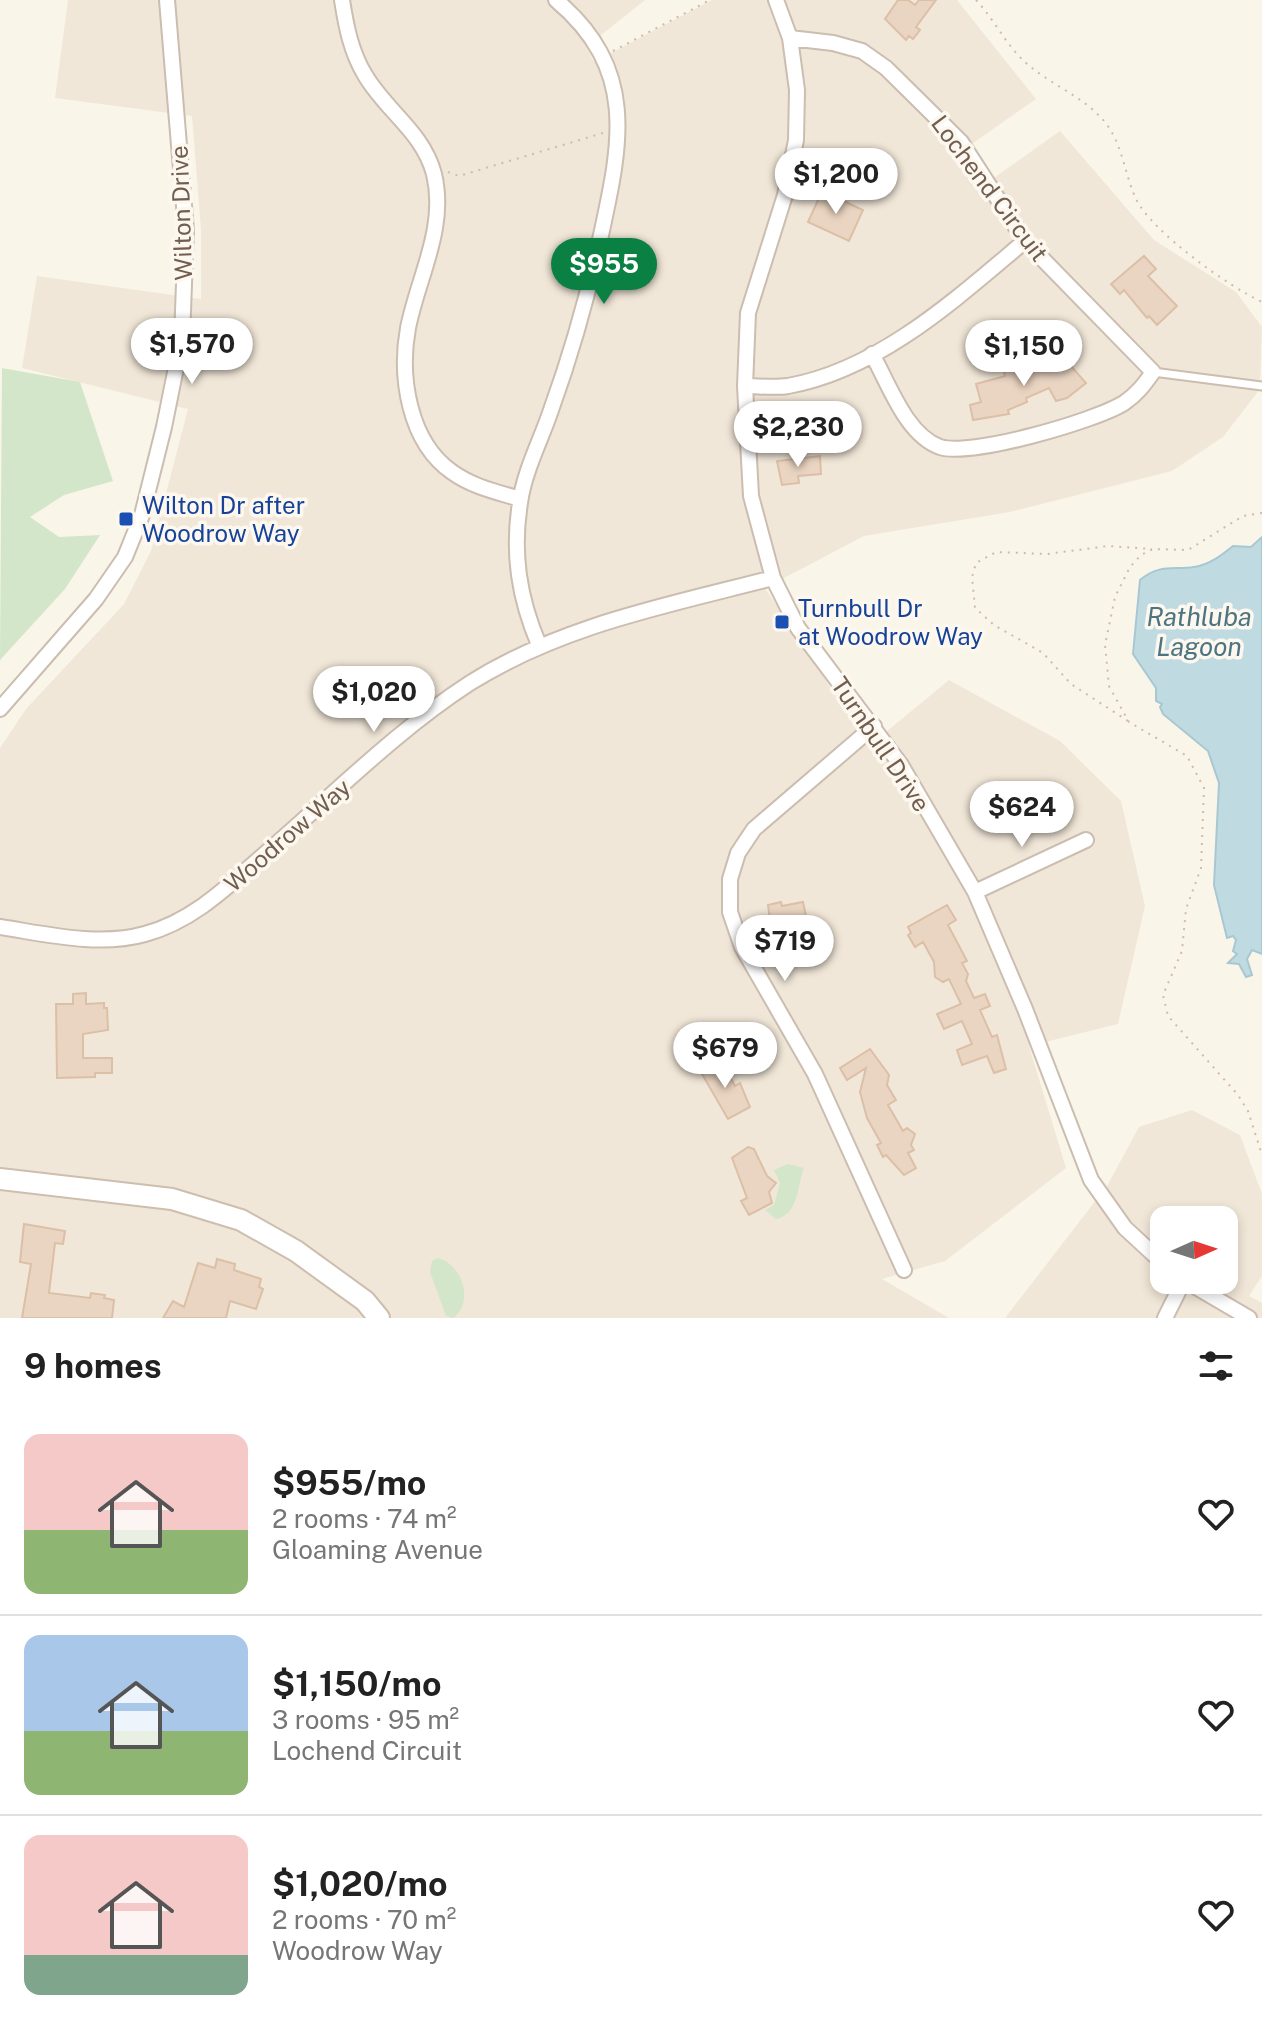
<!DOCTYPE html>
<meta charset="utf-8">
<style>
:root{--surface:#fff;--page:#f6f6f6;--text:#222;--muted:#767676;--line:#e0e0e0;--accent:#0b8043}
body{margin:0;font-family:"Public Sans",sans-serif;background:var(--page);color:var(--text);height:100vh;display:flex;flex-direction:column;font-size:30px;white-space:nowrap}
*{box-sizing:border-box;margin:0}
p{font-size:26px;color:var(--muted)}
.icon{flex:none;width:44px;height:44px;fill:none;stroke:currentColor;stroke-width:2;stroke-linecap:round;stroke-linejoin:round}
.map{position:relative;height:1318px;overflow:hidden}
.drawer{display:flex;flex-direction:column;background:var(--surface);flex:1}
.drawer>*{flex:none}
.needle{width:52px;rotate:87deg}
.tools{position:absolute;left:1150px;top:1206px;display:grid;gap:16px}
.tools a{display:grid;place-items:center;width:88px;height:88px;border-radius:16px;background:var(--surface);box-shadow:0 4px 12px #0003;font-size:40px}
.price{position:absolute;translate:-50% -68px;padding:0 18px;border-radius:28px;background:#fff;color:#222;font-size:26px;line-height:52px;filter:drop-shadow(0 2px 4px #0008)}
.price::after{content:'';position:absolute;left:50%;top:48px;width:24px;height:18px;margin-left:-12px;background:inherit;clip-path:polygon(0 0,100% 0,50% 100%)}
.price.active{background:var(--accent);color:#fff}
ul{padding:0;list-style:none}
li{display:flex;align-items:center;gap:24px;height:200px;padding:0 24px}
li+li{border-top:2px solid var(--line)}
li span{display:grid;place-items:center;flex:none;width:224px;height:160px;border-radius:16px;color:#555}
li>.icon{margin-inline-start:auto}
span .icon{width:96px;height:96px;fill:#fffc;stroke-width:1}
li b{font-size:34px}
h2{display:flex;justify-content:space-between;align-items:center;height:96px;padding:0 24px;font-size:34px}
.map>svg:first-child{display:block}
.residential{fill:#f1e7d8;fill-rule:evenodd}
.green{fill:#d3e6c9}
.water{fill:#c0dae1;stroke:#a7c8d2;stroke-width:2}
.building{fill:#ead5c2;stroke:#dcbfa7;stroke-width:2}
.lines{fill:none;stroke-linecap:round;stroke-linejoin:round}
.service-casing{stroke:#cbbdb0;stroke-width:11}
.minor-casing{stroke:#cbbdb0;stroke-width:18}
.secondary-casing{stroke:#cdbeae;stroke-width:24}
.path{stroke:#d1baa7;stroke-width:2;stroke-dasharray:2 6;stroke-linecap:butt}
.service{stroke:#fff;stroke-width:7}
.minor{stroke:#fff;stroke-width:14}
.secondary{stroke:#fff;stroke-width:20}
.transit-dot{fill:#1a4fb4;stroke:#fdf8ef;stroke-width:3}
.labels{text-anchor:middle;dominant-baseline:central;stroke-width:7;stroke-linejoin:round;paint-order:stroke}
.street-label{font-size:24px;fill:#715e50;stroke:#fdf8ef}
.transit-label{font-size:24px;fill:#164399;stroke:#fdf8ef;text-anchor:start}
.water-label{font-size:26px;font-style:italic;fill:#4c7481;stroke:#fdf8ef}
</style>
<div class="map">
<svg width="1262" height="1318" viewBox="0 0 1262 1318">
<rect width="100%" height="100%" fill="#faf5e9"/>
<path class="residential" d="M68,0H645L586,47L594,62L712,0H957L1036,99L959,153L981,187L1060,131L1154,240L1236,292L1262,327L1260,389L1223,437L1172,471L1010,512L864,536L765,588L869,746L949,680L1060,741L1121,801L1145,906L1118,1024L1029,1046L1066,1168L945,1261L882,1279L949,1318H0V748L26,709L124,604L151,551L188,409L22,368L37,276L201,299V230L192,116L55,98Z
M1192,1110L1240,1135L1262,1194V1276L1249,1296L1262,1303V1318H1005L1107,1186L1139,1127ZM1164,1220H1224V1280H1164Z"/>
<path class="green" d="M2,368L80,382L113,481L64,495L30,517L59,537L100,535L65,589L0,660Z
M788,1164L804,1168C797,1185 799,1215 776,1219L765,1210L774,1205L780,1183L774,1170Z
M438,1258C462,1264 475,1302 453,1318L446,1316L430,1272L432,1261Z"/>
<path class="water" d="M1262,537V954L1252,950L1247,959L1252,975L1246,977L1239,964L1228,963L1237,954L1233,951L1236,940L1233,936L1227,938L1214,885L1219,783L1208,751L1163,714L1160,707L1162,704L1156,701V688L1133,654L1140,580C1159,564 1172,570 1194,567C1209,565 1222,555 1233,546L1251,547Z"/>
<path class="building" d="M898,0H908L915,5L919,0H936L916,27L920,30L913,39L909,36L906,40L885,19Z
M822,191L863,210L849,241L808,222Z
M1144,256L1156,269L1148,276L1177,306L1157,325L1149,316L1147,318L1124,290L1120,294L1111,284Z
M1054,357L1062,371L1071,366L1086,383L1067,398L1056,401L1049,388L1026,398L1027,402L1008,410L1009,414L973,420L970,405L981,402L976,384L1005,376L1004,372L1018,366L1022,376Z
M820,456L821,474L798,476L799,483L782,485L777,461Z
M781,902L782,906L803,902L808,926L772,934L768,905Z
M947,905L956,920L948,925L967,961L962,963L968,974L966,981L974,998L985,994L990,1006L980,1010L992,1037L997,1035L1006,1069L994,1073L987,1056L962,1065L957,1050L972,1044L962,1021L944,1029L937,1014L961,1004L949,979L943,982L935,977L934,962L923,942L915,947L908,935L911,933L908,927Z
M86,993V1004L104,1003V1008H107L108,1030L83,1034V1058H112V1073H95V1077L57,1078L56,1004H73V994Z
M870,1049L889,1075L887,1085L896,1100L888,1105L903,1131L907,1128L915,1134L911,1145L914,1150L908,1153L916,1168L904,1175L886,1155L883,1157L877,1145L881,1143L867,1118L860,1092L866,1068L847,1080L840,1068Z
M710,1060L718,1073L726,1069L735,1086L740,1083L750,1107L728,1119L698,1067Z
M748,1147L754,1149L767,1176L776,1183L769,1192L772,1203L749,1215L741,1201L747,1198L732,1158Z
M24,1224L65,1231L63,1244L55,1243L49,1293L90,1298L91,1293L105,1295L104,1298L114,1300L112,1318H22L31,1264L20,1262Z
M217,1259L235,1264L234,1270L261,1279L259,1287L263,1289L256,1309L230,1301L226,1318H163L173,1301L184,1307L198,1263L215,1268Z"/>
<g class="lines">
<defs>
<path id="service" d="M1153,372L1262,386"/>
<path id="minor" d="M342,0C346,26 351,52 365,75C386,111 423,132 434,174C447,228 418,277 408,328C399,377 409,442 452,472C473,487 497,492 520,499
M776,0L790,38L797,90L796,140L785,195L748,313L745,386L751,496L773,578L798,628L901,765L975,892L1025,1009L1091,1180L1125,1228L1164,1264
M790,38L833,43L862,51L886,68L961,142L1025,241L1153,372C1144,385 1137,394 1124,403C1095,421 971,457 940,447C906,435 889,384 872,354
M745,386C758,386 774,388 788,386C879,370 957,298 1025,241
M539,645C519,598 512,553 520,503C524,472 541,440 551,410C572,352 588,295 601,235C621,143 638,69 556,0
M0,709L96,599L125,557L142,515L164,427L182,338L186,230L167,0
M874,726L754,829L738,853L730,879V912L742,947L815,1074L904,1270
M975,892L1086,840
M0,927C46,934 99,947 145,934C197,920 234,880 274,846C337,791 399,729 470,683C562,625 669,605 773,578
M1184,1280L1249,1318
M1165,1318L1184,1280"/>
<path id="secondary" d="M0,1179L172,1199L241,1220L296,1251L365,1301L379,1318"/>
</defs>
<use href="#service" class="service-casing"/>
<use href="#minor" class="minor-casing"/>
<use href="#secondary" class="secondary-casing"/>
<path class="path" d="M976,0C994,19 1006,45 1025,62C1049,84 1083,96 1104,121C1123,144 1124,173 1136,199C1152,232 1228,286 1262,302
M613,51L710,0
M448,172L459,176L603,133
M1262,513L1243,516L1188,550L1153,549L1141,555L1130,567L1115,597L1105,645L1109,686L1129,722L1187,756L1204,788L1201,868L1186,909L1182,951L1163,995L1168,1016L1238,1095L1248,1111L1262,1155
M1128,721L1071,684L1043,653L994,625L975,608L972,577L976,563L996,552L1047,554L1108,546L1152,549"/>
<use href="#service" class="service"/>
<use href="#minor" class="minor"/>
<use href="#secondary" class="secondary"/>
</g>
<g class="transit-dot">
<rect x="118" y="511" width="16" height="16" rx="4"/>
<rect x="774" y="614" width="16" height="16" rx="4"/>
</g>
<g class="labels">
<g class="street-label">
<text transform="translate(990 188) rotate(53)">Lochend Circuit</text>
<text transform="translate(181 213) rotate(-92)">Wilton Drive</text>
<text transform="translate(881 744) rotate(56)">Turnbull Drive</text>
<text transform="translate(287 835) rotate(-41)">Woodrow Way</text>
</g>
<g class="transit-label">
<text x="142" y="505">Wilton Dr after<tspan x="142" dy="28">Woodrow Way</tspan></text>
<text x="798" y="608">Turnbull Dr<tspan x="798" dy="28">at Woodrow Way</tspan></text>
</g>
<g class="water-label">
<text x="1199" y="616">Rathluba<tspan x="1199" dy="30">Lagoon</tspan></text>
</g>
</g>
</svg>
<div class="tools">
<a><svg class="needle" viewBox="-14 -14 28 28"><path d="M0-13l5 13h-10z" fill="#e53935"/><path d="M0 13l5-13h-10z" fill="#767676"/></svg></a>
</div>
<b class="price" style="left:836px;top:216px">$1,200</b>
<b class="price active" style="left:604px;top:306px">$955</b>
<b class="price" style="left:192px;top:386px">$1,570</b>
<b class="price" style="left:1024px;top:388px">$1,150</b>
<b class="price" style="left:798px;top:469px">$2,230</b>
<b class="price" style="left:374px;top:734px">$1,020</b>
<b class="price" style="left:1022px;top:849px">$624</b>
<b class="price" style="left:785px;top:983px">$719</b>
<b class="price" style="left:725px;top:1090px">$679</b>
</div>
<section class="drawer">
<h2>9 homes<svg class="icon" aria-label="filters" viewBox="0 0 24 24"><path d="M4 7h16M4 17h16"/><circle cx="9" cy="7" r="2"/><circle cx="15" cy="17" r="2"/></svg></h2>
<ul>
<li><span style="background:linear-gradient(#f6c9c9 60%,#8fb573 0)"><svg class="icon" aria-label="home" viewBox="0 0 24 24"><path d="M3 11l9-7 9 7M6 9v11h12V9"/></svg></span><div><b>$955/mo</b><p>2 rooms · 74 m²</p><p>Gloaming Avenue</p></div><svg class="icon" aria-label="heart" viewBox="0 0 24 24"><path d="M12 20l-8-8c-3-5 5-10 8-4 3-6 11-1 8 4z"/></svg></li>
<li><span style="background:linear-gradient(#a9c7e8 60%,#8fb573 0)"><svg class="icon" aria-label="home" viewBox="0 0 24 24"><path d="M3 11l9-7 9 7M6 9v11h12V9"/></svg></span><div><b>$1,150/mo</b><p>3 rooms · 95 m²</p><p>Lochend Circuit</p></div><svg class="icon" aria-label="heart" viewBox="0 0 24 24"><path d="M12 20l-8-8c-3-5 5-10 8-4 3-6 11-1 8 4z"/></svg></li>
<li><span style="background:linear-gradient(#f6c9c9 75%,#7fa58c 0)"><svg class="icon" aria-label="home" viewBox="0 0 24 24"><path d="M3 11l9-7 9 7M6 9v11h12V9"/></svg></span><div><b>$1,020/mo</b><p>2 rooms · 70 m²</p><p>Woodrow Way</p></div><svg class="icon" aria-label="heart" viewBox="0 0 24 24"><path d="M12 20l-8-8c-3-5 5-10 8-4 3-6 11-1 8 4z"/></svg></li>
</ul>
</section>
